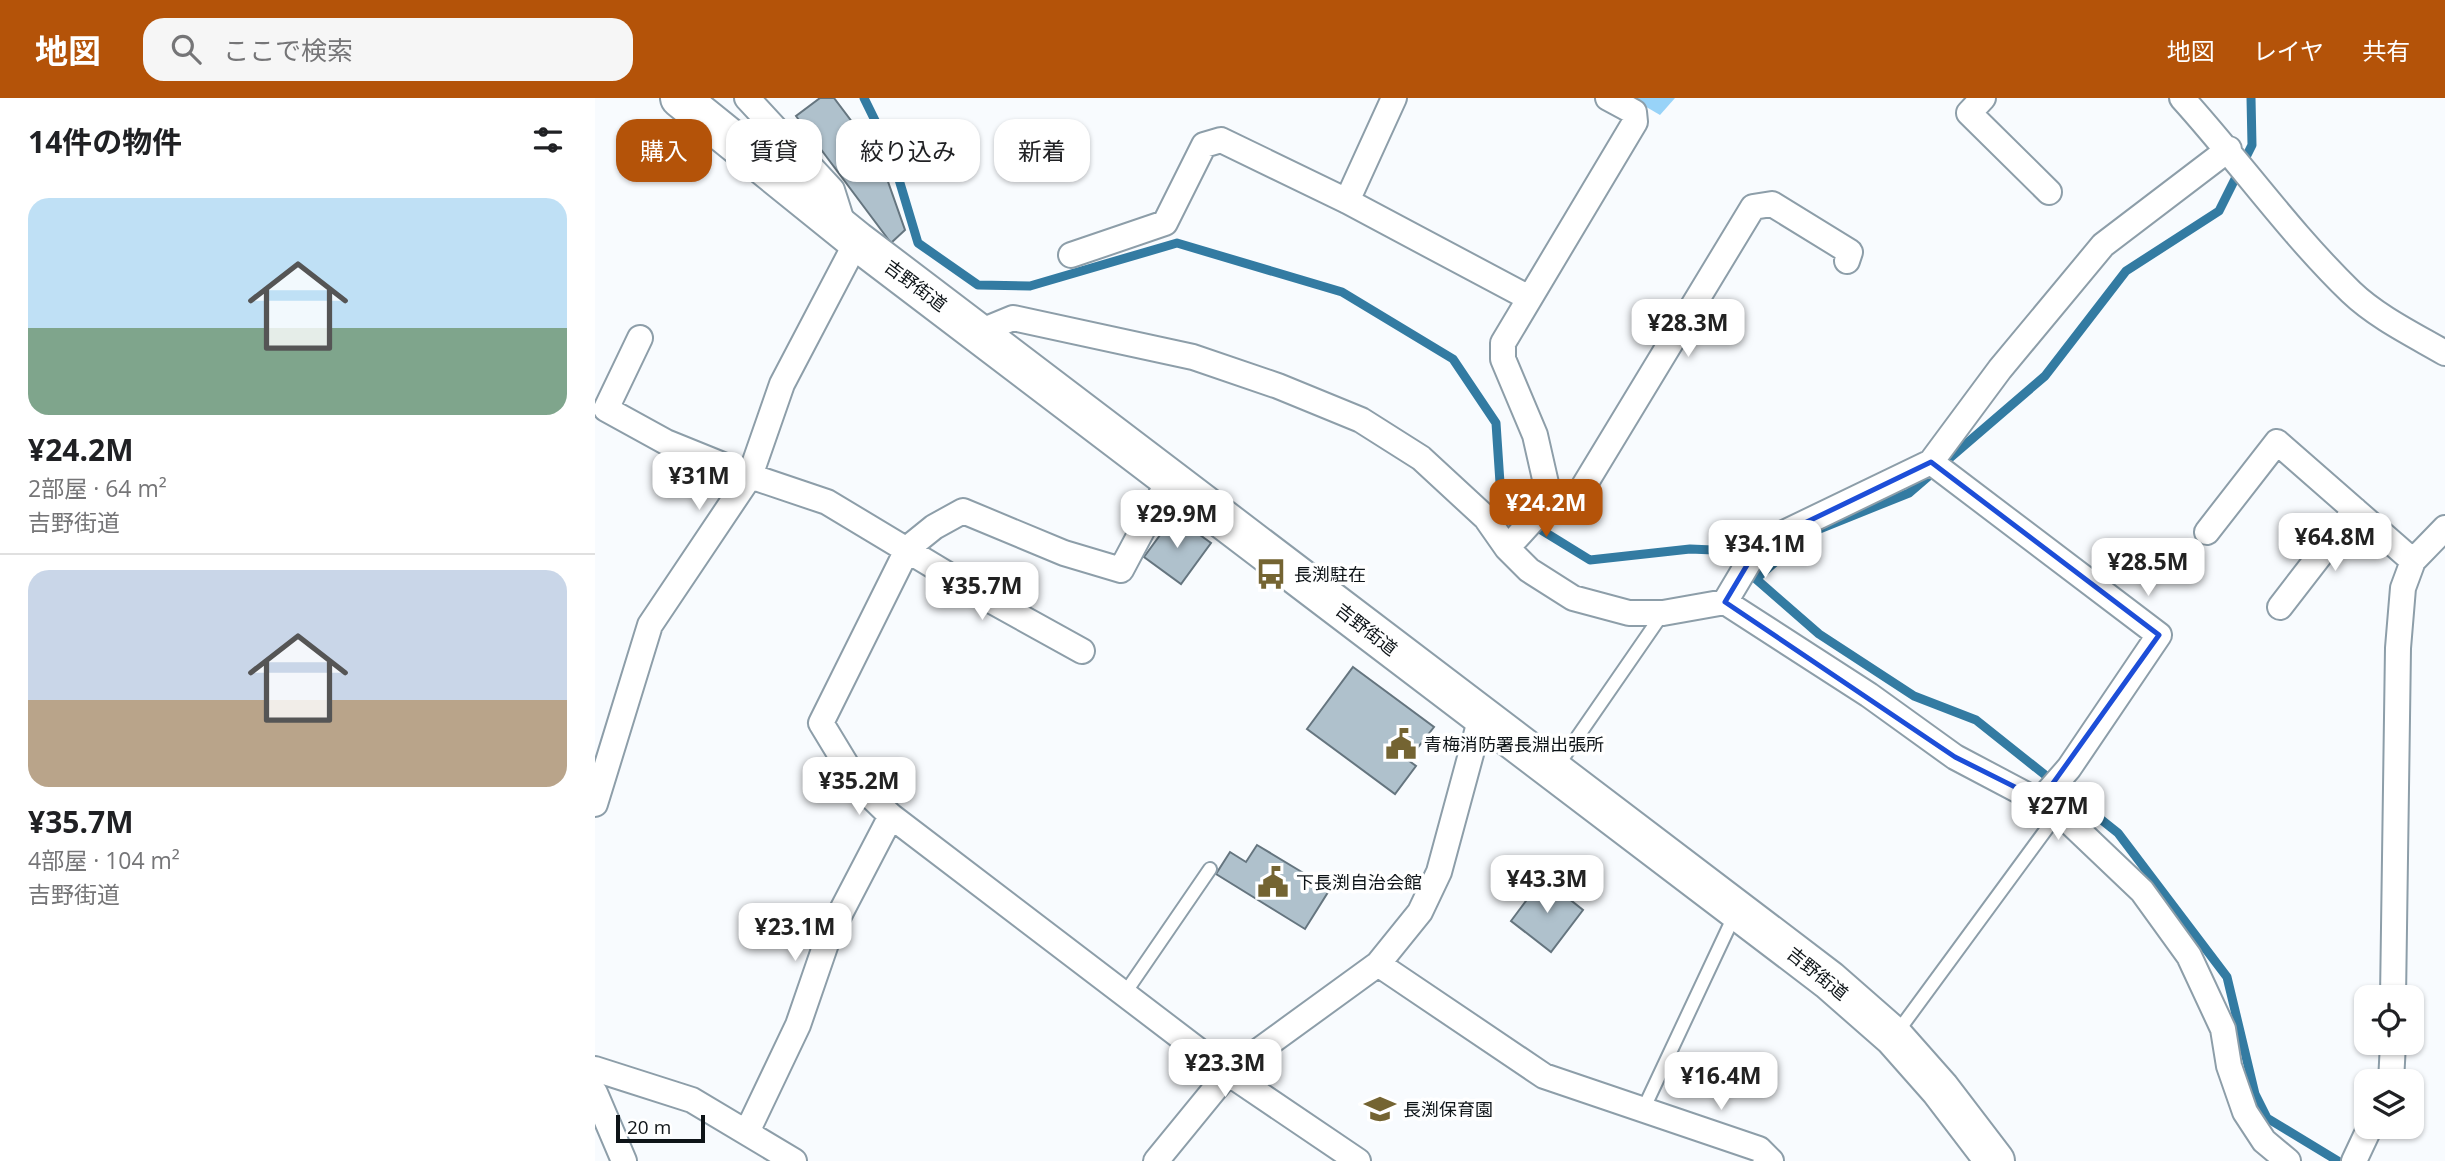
<!DOCTYPE html>
<html lang="ja">
<meta charset="utf-8">
<style>
:root{--surface:#fff;--page:#f6f6f6;--text:#202124;--muted:#757577;--line:#e0e0e0;--accent:#b45309}
body{margin:0;font-family:"Open Sans","Noto Sans JP",sans-serif;background:var(--page);color:var(--text);height:100vh;display:flex;flex-direction:column;font-size:26px;white-space:nowrap}
*{box-sizing:border-box;margin:0}
p{font-size:23px;color:var(--muted)}
.icon{flex:none;width:38px;height:38px;fill:none;stroke:currentColor;stroke-width:2;stroke-linecap:round;stroke-linejoin:round}
.map{position:relative;flex:1;overflow:hidden}
.panel{display:flex;flex-direction:column;background:var(--surface);width:595px}
.panel>*{flex:none}
.banner{position:absolute;left:21px;top:21px;width:665px;height:63px;display:flex;gap:14px}
.fabs{position:absolute;left:1759px;top:887px;display:grid;gap:14px}
.fabs a{display:grid;place-items:center;width:70px;height:70px;border-radius:14px;background:var(--surface);box-shadow:0 2px 5px #0004;font-size:35px}
.scale{position:absolute;left:21px;bottom:18px;width:89px;box-sizing:border-box;padding-left:7px;border:4px solid #0e1418;border-top:0;font-size:19px;line-height:24px;white-space:nowrap;color:#0e1418;-webkit-text-stroke:5px #fff;paint-order:stroke}
.price{position:absolute;translate:-50% -60px;padding:0 16px;border-radius:14px;background:#fff;color:#222;font-size:23px;line-height:46px;filter:drop-shadow(0 2px 4px #0008)}
.price::after{content:'';position:absolute;left:50%;top:42px;width:21px;height:16px;margin-left:-10px;background:inherit;clip-path:polygon(0 0,100% 0,50% 100%)}
.price.active{background:var(--accent);color:#fff}
ul{padding:0;list-style:none}
li{display:grid;align-content:center;gap:14px;height:371px;padding:0 28px}
li+li{border-top:2px solid var(--line)}
li span{display:grid;place-items:center;height:217px;border-radius:21px;color:#555}
li>.icon{margin-inline-start:auto}
span .icon{width:126px;height:126px;fill:#fffc;stroke-width:1}
li b{font-size:30px}
h2{display:flex;justify-content:space-between;align-items:center;height:84px;padding:0 28px;font-size:30px}
.pill{padding:0 24px;border-radius:21px;background:var(--surface);box-shadow:0 2px 5px #0004;font-size:24px;line-height:63px}
.pill.active{background:var(--accent);color:#fff}
header{display:flex;align-items:center;gap:42px;box-sizing:border-box;height:98px;padding:0 35px;background:var(--accent);color:#fff}
header strong{font-size:33px}
nav{display:flex;gap:38px;margin-inline-start:auto;font-size:24px}
.search{width:490px;height:63px;background:var(--page);display:flex;align-items:center;gap:18px;box-sizing:border-box;padding:0 24px;border-radius:21px;color:var(--muted);font-size:26px}
main{display:flex;flex:1;min-height:0}
.map>svg:first-child{display:block}
.green{fill:#98d3f8}
.lines{fill:none;stroke-linecap:round;stroke-linejoin:round}
.stream{stroke:#337ba2;stroke-width:9}
.building{fill:#afc1cc;stroke:#65757f;stroke-width:2}
.service-casing{stroke:#8d9ea9;stroke-width:16}
.minor-casing{stroke:#8d9ea9;stroke-width:28}
.trunk-casing{stroke:#8d9ea9;stroke-width:42}
.service{stroke:#fff;stroke-width:12}
.minor{stroke:#fff;stroke-width:24}
.trunk{stroke:#fff;stroke-width:38}
.marked{fill:none;stroke:#1d4ed8;stroke-width:5;stroke-linejoin:round}
.labels{text-anchor:middle;dominant-baseline:central;stroke-width:7;stroke-linejoin:round;paint-order:stroke}
.street-label{font-size:18px;fill:#0e1418;stroke:#fff}
.poi-label{font-size:18px;fill:#0e1418;stroke:#fff;text-anchor:start}
</style>
<header>
<strong>地図</strong>
<div class="search"><svg class="icon" aria-label="search" viewBox="0 0 24 24"><circle cx="10" cy="10" r="6"/><path d="M15 15l6 6"/></svg>ここで検索</div>
<nav><a>地図</a><a>レイヤ</a><a>共有</a></nav>
</header>
<main>
<section class="panel">
<h2>14件の物件<svg class="icon" aria-label="filters" viewBox="0 0 24 24"><path d="M4 7h16M4 17h16"/><circle cx="9" cy="7" r="2"/><circle cx="15" cy="17" r="2"/></svg></h2>
<ul>
<li><span style="background:linear-gradient(#bfe0f5 60%,#7fa58c 0)"><svg class="icon" aria-label="home" viewBox="0 0 24 24"><path d="M3 11l9-7 9 7M6 9v11h12V9"/></svg></span><div><b>¥24.2M</b><p>2部屋 · 64 m²</p><p>吉野街道</p></div></li>
<li><span style="background:linear-gradient(#c9d6e8 60%,#b9a48a 0)"><svg class="icon" aria-label="home" viewBox="0 0 24 24"><path d="M3 11l9-7 9 7M6 9v11h12V9"/></svg></span><div><b>¥35.7M</b><p>4部屋 · 104 m²</p><p>吉野街道</p></div></li>
</ul>
</section>
<div class="map">
<svg width="1850" height="1063" viewBox="0 0 1850 1063">
<rect width="100%" height="100%" fill="#f8fbfe"/>
<path class="green" d="M1036,0H1080L1065,17Z"/>
<g class="lines">
<path class="stream" d="M269,0L296,55L323,145L383,187L435,188L582,145L747,194L858,261L901,325L905,385L917,414L995,462L1095,451L1142,453L1161,481L1224,536L1319,598L1381,622L1523,735L1632,879L1660,996L1672,1020L1743,1063
M1161,481L1212,436L1314,395L1450,278L1531,173L1624,113L1657,47L1656,0"/>
</g>
<path class="building" d="M225,0H239L285,61L310,132L296,145L201,18Z
M579,418L616,445L586,486L549,459Z
M758,569L839,629L813,662L821,668L800,696L712,631Z
M662,747L735,791L710,831L621,776L635,754L651,764Z
M948,780L988,812L956,854L916,823Z"/>
<g class="lines">
<defs>
<path id="service" d="M961,670L1068,515
M530,895L615,771
M1301,936L1464,714
M1048,1012L1140,816"/>
<path id="minor" d="M152,0L237,92L250,133
M1388,0L1374,15L1454,94
M1587,0C1645,64 1694,134 1756,194C1782,219 1819,237 1850,255
M752,103L799,0
M476,157L570,125L609,47L626,42L752,103L934,200
M384,234L418,220L598,259L683,288L766,322L826,360L891,420L912,450L934,472L978,500L1034,515H1068L1130,504L1164,447L1336,364L1405,271L1508,147L1634,51
M45,240L11,311L71,344L155,378L232,404L395,502L487,553
M1336,364L1564,537L1474,670L1446,702
M575,380L526,472L469,455L368,413L339,429L313,450L226,625L263,686L296,718L633,975L763,1063
M955,403L984,396L1158,109L1177,106L1255,154L1252,163
M1612,434L1682,344L1818,463
M912,450L955,403L940,337L908,261V245L1040,24L1039,14L1013,0
M1130,504L1274,597L1360,659L1464,714L1547,793L1594,858L1628,931L1634,968L1650,1014L1669,1043L1693,1063
M1685,509L1760,412
M0,706L55,527L155,378L187,286L262,143
M783,866L949,978L1164,1051L1176,1063
M1798,900L1803,550L1808,490L1818,463L1850,430
M0,971L97,1002L199,1063
M1796,984L1798,945
M0,995L29,1063
M152,1034L203,927L234,837L296,718
M561,1063L633,975L783,866L825,814L844,774L886,619
M1759,1063L1775,1029"/>
<path id="trunk" d="M85,0L262,143L1234,882L1299,939L1345,991L1400,1063"/>
</defs>
<use href="#service" class="service-casing"/>
<use href="#minor" class="minor-casing"/>
<use href="#trunk" class="trunk-casing"/>
<use href="#service" class="service"/>
<use href="#minor" class="minor"/>
<use href="#trunk" class="trunk"/>
</g>
<path class="marked" d="M1336,364L1564,537L1446,702L1360,659L1130,504L1164,447Z"/>
<defs>
<symbol id="bus-bare" viewBox="-9 -9 18 18"><path d="M-5-6H5V4H4V6H2V4H-2V6H-4V4H-5ZM-3.5-4V0h7V-4ZM-3.5 1.2v1.5H-2V1.2ZM2 1.2v1.5H3.5V1.2Z" fill="#746432" stroke="#fff" stroke-width="2.5" paint-order="stroke"/></symbol>
<symbol id="civic-bare" viewBox="-9 -9 18 18"><path d="M-.6-6.5H3V-4.5H.6V-3L4-1V1h2V6H-6V1h2V-1L-.6-3ZM-1.2 2.5V6h2.4V2.5Z" fill="#746432" stroke="#fff" stroke-width="2.5" paint-order="stroke"/></symbol>
<symbol id="school-bare" viewBox="-9 -9 18 18"><path d="M0-5L7-2L0 1L-7-2ZM-4 1L0 2.5L4 1V4Q0 6-4 4Z" fill="#746432" stroke="#fff" stroke-width="2.5" paint-order="stroke"/></symbol>
</defs>
<g fill-rule="evenodd">
<use href="#bus-bare" x="654" y="454" width="44" height="44"/>
<use href="#civic-bare" x="784" y="624" width="44" height="44"/>
<use href="#civic-bare" x="656" y="762" width="44" height="44"/>
<use href="#school-bare" x="763" y="989" width="44" height="44"/>
</g>
<g class="labels">
<g class="street-label">
<text transform="translate(321 187) rotate(37)">吉野街道</text>
<text transform="translate(772 531) rotate(38)">吉野街道</text>
<text transform="translate(1223 875) rotate(39)">吉野街道</text>
</g>
<g class="poi-label">
<text x="699" y="476">長渕駐在</text>
<text x="829" y="646">青梅消防署長淵出張所</text>
<text x="701" y="784">下長渕自治会館</text>
<text x="808" y="1011">長渕保育園</text>
</g>
</g>
</svg>
<div class="fabs">
<a><svg class="icon" aria-label="locate" viewBox="0 0 24 24"><circle cx="12" cy="12" r="6"/><path d="M12 2v4M12 18v4M2 12h4M18 12h4"/></svg></a>
<a><svg class="icon" aria-label="layers" viewBox="0 0 24 24"><path d="M12 4l9 5-9 5-9-5zM3 14l9 5 9-5"/></svg></a>
</div>
<div class="scale">20 m</div>
<b class="price" style="left:1093px;top:261px">¥28.3M</b>
<b class="price" style="left:104px;top:414px">¥31M</b>
<b class="price active" style="left:951px;top:441px">¥24.2M</b>
<b class="price" style="left:582px;top:452px">¥29.9M</b>
<b class="price" style="left:1740px;top:475px">¥64.8M</b>
<b class="price" style="left:1170px;top:482px">¥34.1M</b>
<b class="price" style="left:1553px;top:500px">¥28.5M</b>
<b class="price" style="left:387px;top:524px">¥35.7M</b>
<b class="price" style="left:264px;top:719px">¥35.2M</b>
<b class="price" style="left:1463px;top:744px">¥27M</b>
<b class="price" style="left:952px;top:817px">¥43.3M</b>
<b class="price" style="left:200px;top:865px">¥23.1M</b>
<b class="price" style="left:630px;top:1001px">¥23.3M</b>
<b class="price" style="left:1126px;top:1014px">¥16.4M</b>
<div class="banner">
<a class="pill active">購入</a>
<a class="pill">賃貸</a>
<a class="pill">絞り込み</a>
<a class="pill">新着</a>
</div>
</div>
</main>
